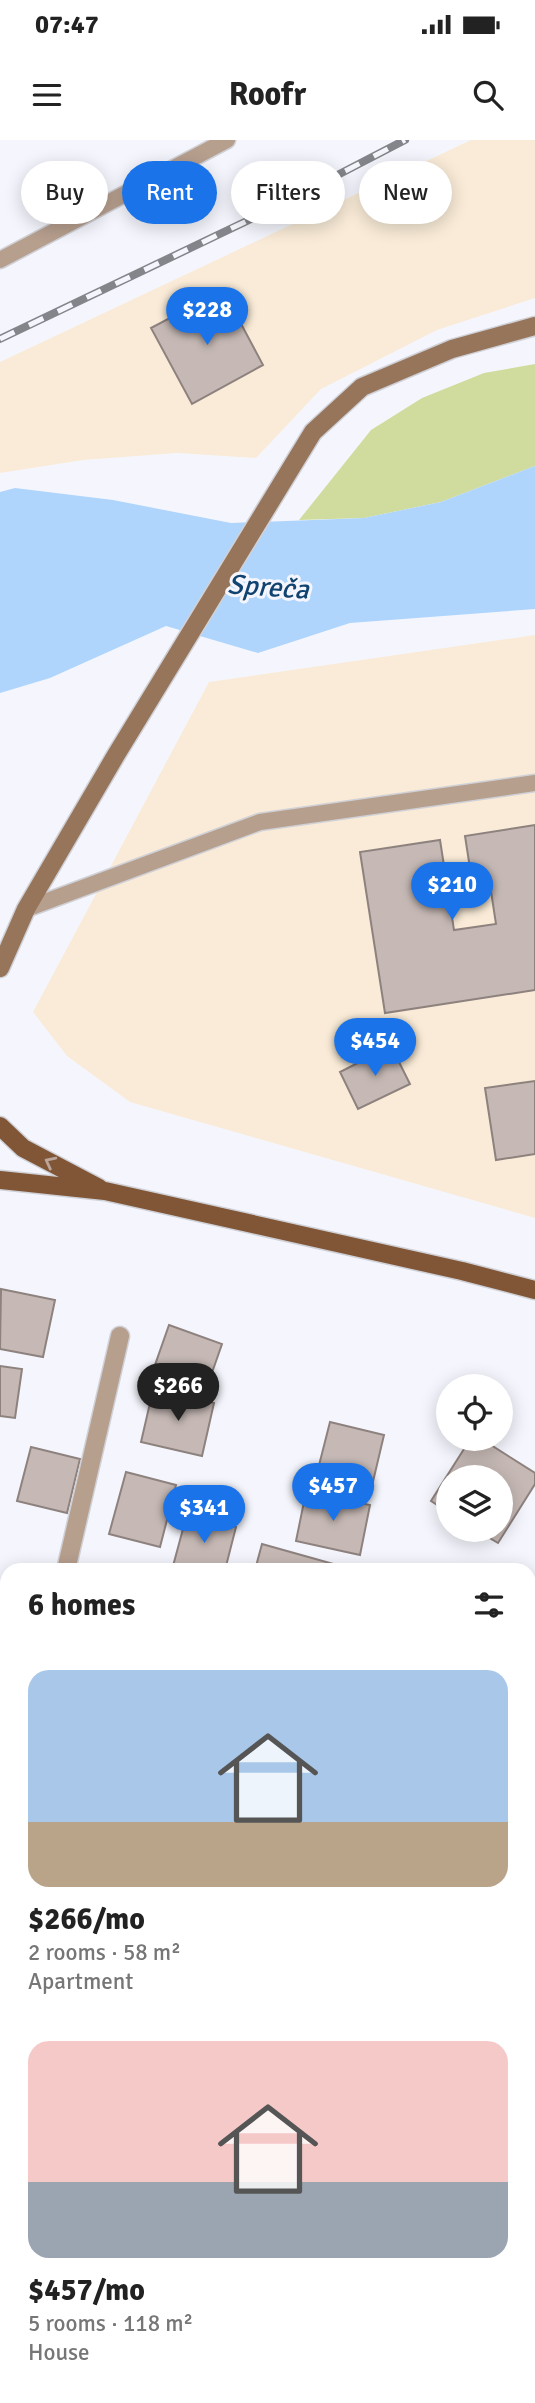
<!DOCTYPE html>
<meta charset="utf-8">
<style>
:root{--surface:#fff;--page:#f2f2f2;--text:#222;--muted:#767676;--accent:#1a73e8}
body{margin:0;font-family:Signika,sans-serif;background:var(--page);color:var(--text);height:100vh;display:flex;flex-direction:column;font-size:26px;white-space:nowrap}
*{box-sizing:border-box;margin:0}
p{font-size:23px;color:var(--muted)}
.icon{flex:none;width:38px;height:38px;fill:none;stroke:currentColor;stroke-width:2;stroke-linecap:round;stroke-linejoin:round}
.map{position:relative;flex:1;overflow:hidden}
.details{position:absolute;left:0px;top:1423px;width:536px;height:842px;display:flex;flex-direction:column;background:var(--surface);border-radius:21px 21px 0 0;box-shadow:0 4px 18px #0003}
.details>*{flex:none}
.top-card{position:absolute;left:21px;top:21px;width:494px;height:63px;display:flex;gap:14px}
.tools{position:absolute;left:436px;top:1234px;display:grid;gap:14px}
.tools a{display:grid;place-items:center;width:77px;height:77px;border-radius:50%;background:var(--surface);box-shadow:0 4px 18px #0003;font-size:35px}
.price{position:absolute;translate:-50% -60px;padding:0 16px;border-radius:24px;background:var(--accent);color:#fff;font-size:23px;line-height:46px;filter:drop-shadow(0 2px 4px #0008)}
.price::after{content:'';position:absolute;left:50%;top:42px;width:21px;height:16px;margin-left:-10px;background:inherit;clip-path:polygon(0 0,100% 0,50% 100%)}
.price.active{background:#222;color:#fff}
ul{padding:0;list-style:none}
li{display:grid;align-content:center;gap:14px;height:371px;padding:0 28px}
li span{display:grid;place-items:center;height:217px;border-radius:21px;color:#555}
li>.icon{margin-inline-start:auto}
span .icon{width:126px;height:126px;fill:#fffc;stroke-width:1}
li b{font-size:30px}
h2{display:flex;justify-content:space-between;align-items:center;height:84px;padding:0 28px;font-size:30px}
.pill{padding:0 24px;border-radius:32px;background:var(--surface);box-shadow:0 4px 18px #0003;font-size:24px;line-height:63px}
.pill.active{background:var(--accent);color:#fff}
.status{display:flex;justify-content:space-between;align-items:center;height:49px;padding:0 35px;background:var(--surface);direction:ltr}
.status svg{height:19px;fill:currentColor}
header{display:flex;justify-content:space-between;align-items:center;height:91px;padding:0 28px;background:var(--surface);font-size:32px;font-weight:700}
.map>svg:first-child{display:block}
.industrial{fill:#f9ebd7}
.green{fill:#cfdc9d}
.water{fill:#afd5fc}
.building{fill:#c6b9b5;stroke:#8e827f;stroke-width:2}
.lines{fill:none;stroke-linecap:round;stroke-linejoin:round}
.service-casing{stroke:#d0d1d7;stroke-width:19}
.minor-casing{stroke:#d0d1d7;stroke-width:21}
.secondary-casing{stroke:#d0d1d7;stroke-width:21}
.primary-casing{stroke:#d0d1d7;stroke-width:21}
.service{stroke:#b79f8e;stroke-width:16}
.minor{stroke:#b79f8e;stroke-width:18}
.secondary{stroke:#97755b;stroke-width:18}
.primary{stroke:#805637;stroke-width:18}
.rail-casing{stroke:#84858a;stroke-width:8}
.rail{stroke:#f5f6fd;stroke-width:5;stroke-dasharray:16;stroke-linecap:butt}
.oneway{stroke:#baa69a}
.labels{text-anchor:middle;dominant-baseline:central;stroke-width:6;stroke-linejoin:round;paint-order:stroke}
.water-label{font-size:28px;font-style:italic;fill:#10436f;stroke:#f5f6fd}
</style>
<div class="status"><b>07:47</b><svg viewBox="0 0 49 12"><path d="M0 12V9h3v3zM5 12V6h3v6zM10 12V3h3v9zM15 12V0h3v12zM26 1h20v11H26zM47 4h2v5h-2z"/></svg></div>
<header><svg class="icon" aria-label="menu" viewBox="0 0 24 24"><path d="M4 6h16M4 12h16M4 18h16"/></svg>Roofr<svg class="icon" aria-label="search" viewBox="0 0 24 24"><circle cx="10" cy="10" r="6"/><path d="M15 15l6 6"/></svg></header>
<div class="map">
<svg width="535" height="2263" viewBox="0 0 535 2263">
<rect width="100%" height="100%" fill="#f5f6fd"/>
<path class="industrial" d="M471,0H535V158L437,190L321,249L256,318L177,313L83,320L0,333V222Z
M535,495V1078L130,962L67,916L33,872L209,542Z"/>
<path class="green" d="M535,224V326L441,362L364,378L299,380L371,290L422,258L484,233Z"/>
<path class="water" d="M535,326V469L350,483L258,513L166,486L50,538L0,553V352L15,348L113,360L231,383L364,378L441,362Z"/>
<path class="building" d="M223,150L263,225L192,264L151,188Z
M535,685V850L385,873L360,712L440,700L454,790L496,784L489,738L472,741L465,696Z
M391,906L410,944L358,969L340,932Z
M535,941V1014L496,1020L485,948Z
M1,1149L55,1160L43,1217L0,1209Z
M169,1185L222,1204L208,1244L155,1225Z
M0,1226L22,1229L15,1278L0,1276Z
M153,1250L214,1263L202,1316L141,1302Z
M330,1282L384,1295L371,1350L316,1337Z
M471,1298H480L535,1333V1344L498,1403L476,1390H500V1337H448V1372L431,1361Z
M31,1307L80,1319L67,1373L17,1361Z
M126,1332L176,1345L160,1407L109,1394Z
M306,1352L370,1365L360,1415L296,1401Z
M187,1374L236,1387L225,1430H189L173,1426Z
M262,1404L344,1427L343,1430H255Z
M0,1473L7,1475V1525L4,1536L0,1535Z
M528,1495L535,1497V1540L528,1538Z
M535,1902V1952L528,1951V1930Z
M6,1961H7V2014L0,2012V1990Z
M0,2020L7,2021V2068L0,2067Z
M0,2075L7,2077V2140L0,2138Z
M0,2159L7,2161V2208L0,2207Z
M528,2166L535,2167V2207L528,2206Z
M0,2218L7,2219V2258H11L10,2263H0Z
M128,2258H184L183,2263H127Z
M281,2258H339L338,2263H304Z"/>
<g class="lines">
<defs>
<path id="service" d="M0,120L227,0
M26,769L260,682L535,643"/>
<path id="minor" d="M66,1430L120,1196
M0,1454L7,1455
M528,1585L535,1587
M0,1791L7,1752
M528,1812L535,1774
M528,2010L535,2016
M252,2263L253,2258"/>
<path id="secondary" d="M0,828L26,769L116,615L313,292L362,247L452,209L535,186"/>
<path id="primary" d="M0,986L23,1008L99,1048
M0,1040L105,1051L462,1131L535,1150"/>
</defs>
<use href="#service" class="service-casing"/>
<use href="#minor" class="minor-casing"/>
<use href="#secondary" class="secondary-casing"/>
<use href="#primary" class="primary-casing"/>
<use href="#service" class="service"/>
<use href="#minor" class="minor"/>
<use href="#secondary" class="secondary"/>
<use href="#primary" class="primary"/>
<defs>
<path id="rail" d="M0,199L272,69L405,0"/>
</defs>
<use href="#rail" class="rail-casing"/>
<use href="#rail" class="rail"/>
</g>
<defs><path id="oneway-chevron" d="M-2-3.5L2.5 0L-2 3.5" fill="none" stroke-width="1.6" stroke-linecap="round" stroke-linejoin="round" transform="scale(1.75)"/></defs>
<use class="oneway" href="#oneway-chevron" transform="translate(50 1022) rotate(-153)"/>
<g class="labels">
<g class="water-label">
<text transform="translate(268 447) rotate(4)">Spreča</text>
</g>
</g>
</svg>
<div class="tools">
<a><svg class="icon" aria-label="locate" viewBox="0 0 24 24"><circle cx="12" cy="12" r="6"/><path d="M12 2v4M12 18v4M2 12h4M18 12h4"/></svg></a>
<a><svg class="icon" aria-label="layers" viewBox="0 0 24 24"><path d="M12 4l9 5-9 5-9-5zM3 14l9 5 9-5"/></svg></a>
</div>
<b class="price" style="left:207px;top:207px">$228</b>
<b class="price" style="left:452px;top:782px">$210</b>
<b class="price" style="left:375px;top:938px">$454</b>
<b class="price active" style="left:178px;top:1283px">$266</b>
<b class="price" style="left:333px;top:1383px">$457</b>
<b class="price" style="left:204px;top:1405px">$341</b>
<div class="top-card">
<a class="pill">Buy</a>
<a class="pill active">Rent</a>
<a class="pill">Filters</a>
<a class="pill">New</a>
</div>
<section class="details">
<h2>6 homes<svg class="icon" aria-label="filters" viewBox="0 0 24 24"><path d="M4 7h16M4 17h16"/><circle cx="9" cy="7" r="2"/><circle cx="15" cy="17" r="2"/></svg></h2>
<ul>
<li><span style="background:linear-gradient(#a9c7e8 70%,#b9a48a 0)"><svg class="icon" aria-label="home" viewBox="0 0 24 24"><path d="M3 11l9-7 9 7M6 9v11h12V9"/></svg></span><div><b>$266/mo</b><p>2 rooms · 58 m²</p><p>Apartment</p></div></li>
<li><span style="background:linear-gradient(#f6c9c9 65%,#9aa5b1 0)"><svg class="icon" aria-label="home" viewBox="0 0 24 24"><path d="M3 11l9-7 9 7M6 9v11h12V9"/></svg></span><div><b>$457/mo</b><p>5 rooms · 118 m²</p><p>House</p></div></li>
</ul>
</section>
</div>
